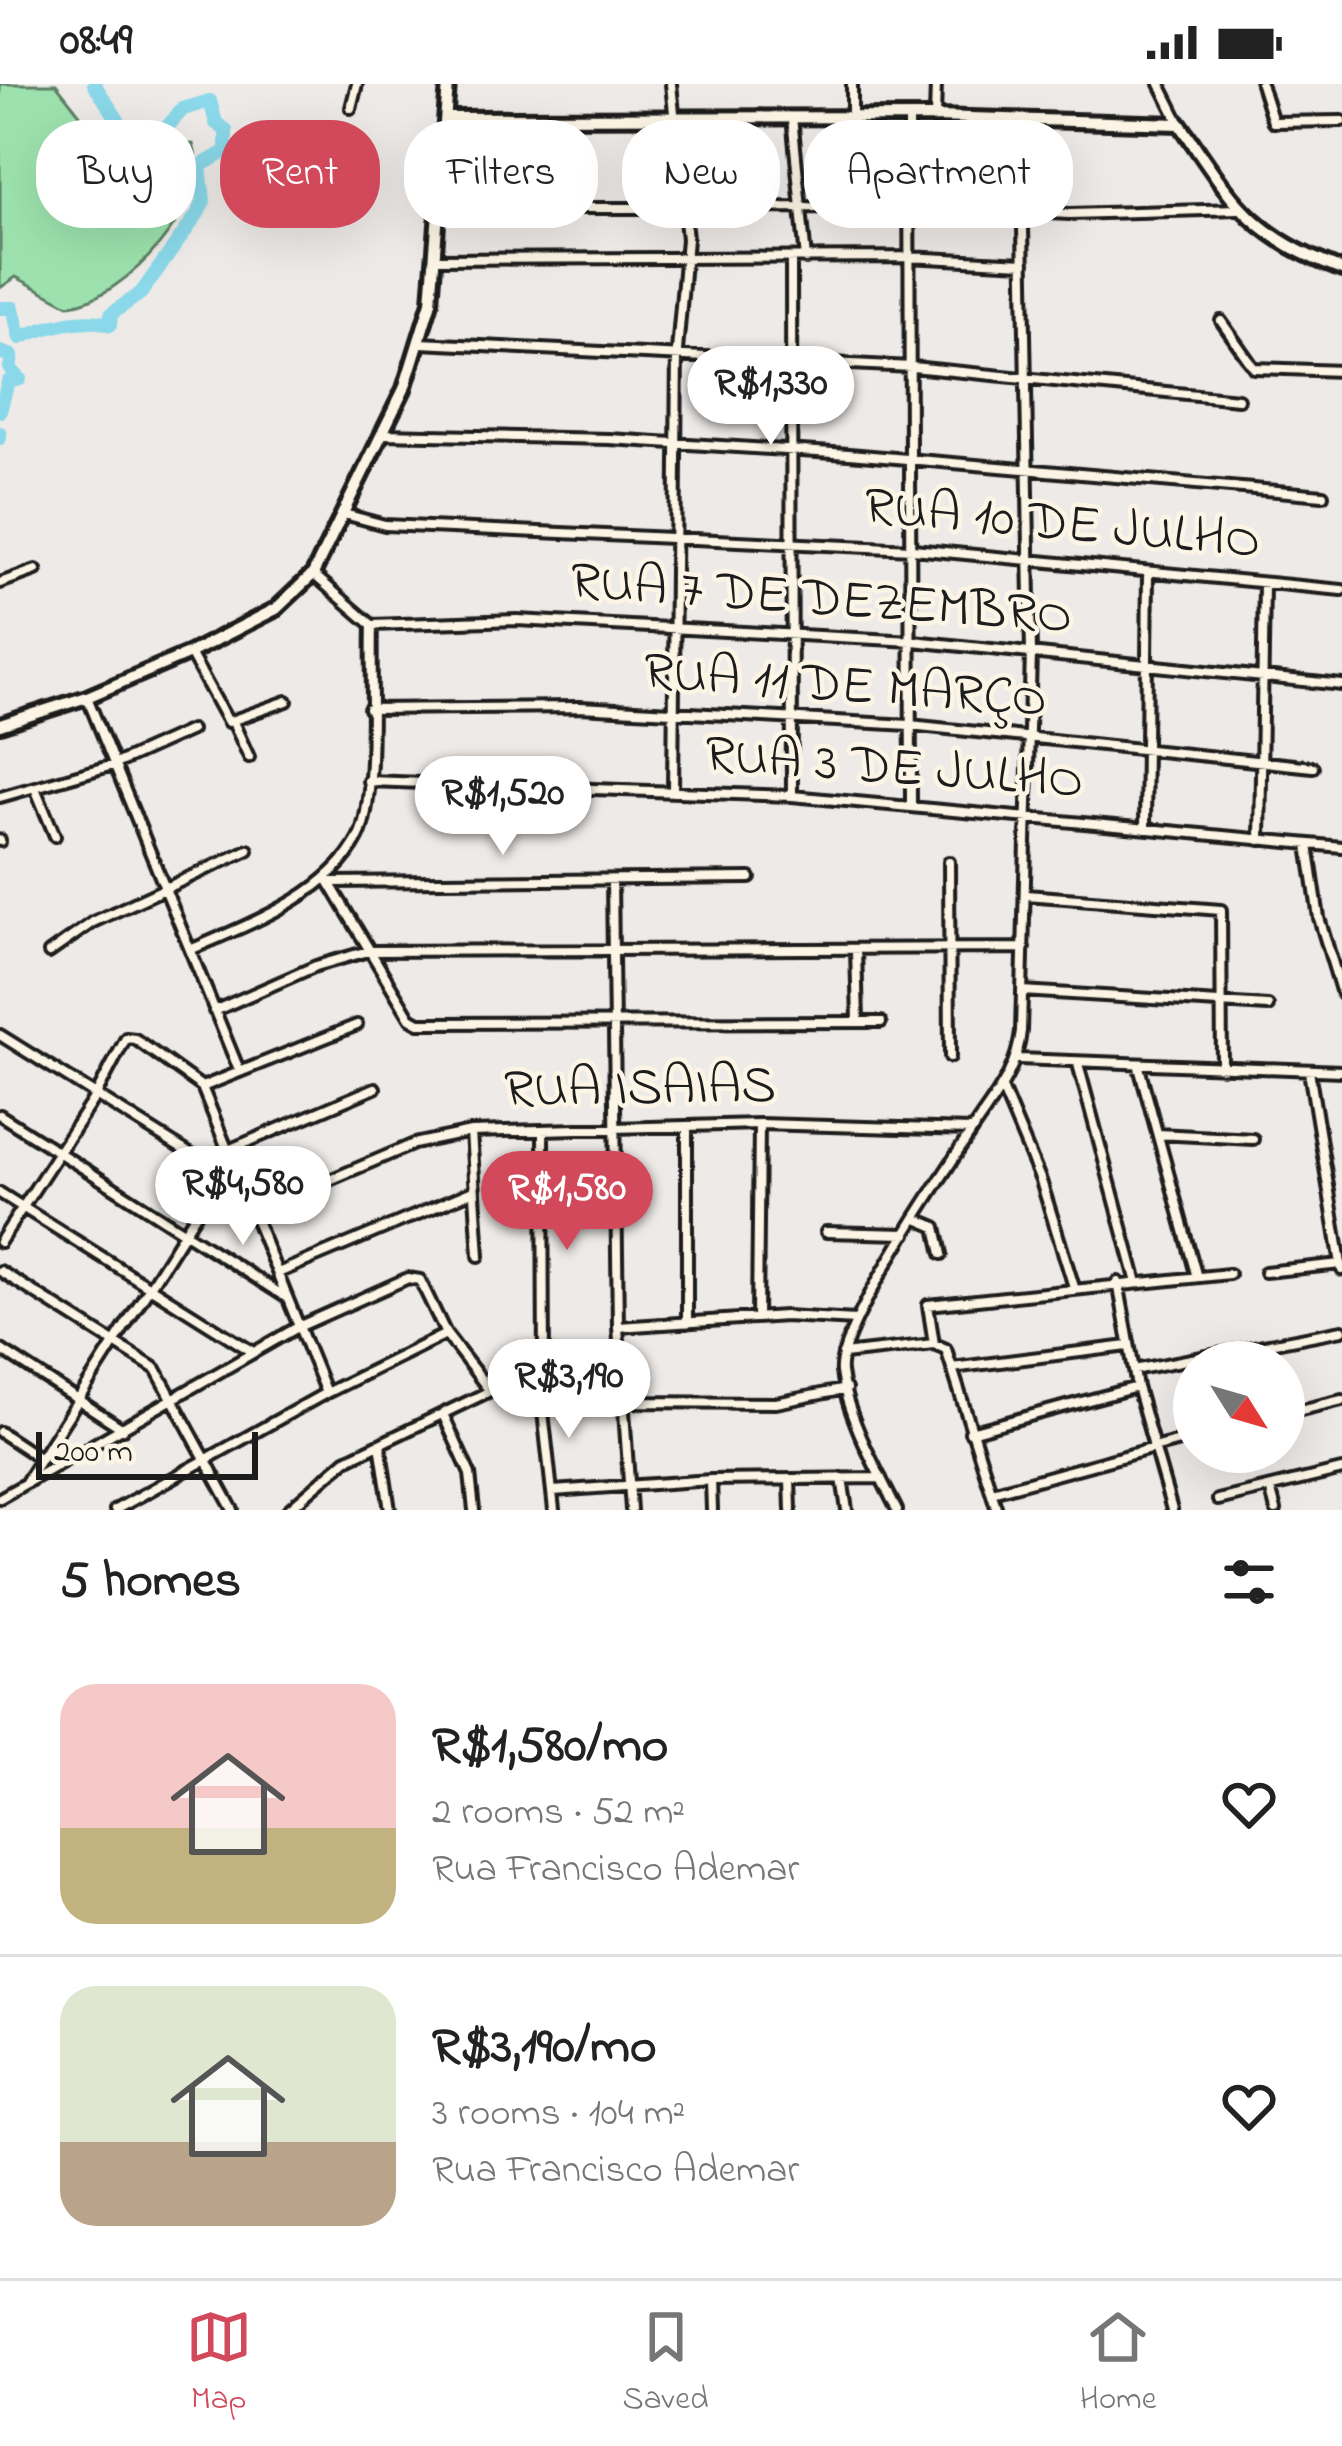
<!DOCTYPE html>
<meta charset="utf-8">
<style>
:root{--surface:#fff;--page:#f6f6f6;--text:#222;--muted:#767676;--line:#e0e0e0;--accent:#d1495b}
body{margin:0;font-family:"Indie Flower",sans-serif;background:var(--page);color:var(--text);height:100vh;display:flex;flex-direction:column;font-size:45px;white-space:nowrap}
*{box-sizing:border-box;margin:0}
p{font-size:39px;color:var(--muted)}
.icon{flex:none;width:66px;height:66px;fill:none;stroke:currentColor;stroke-width:2;stroke-linecap:round;stroke-linejoin:round}
.map{position:relative;height:1426px;overflow:hidden}
.sheet{display:flex;flex-direction:column;background:var(--surface);flex:1}
.sheet>*{flex:none}
.hud{position:absolute;left:36px;top:36px;width:1272px;height:108px;display:flex;gap:24px}
.needle{width:78px;rotate:127deg}
.tools{position:absolute;left:1173px;top:1257px;display:grid;gap:24px}
.tools a{display:grid;place-items:center;width:132px;height:132px;border-radius:50%;background:var(--surface);box-shadow:0 12px 48px #0002;font-size:60px}
.scale{position:absolute;left:36px;bottom:30px;width:222px;box-sizing:border-box;padding-left:12px;border:6px solid #1c1c1c;border-top:0;font-size:33px;line-height:42px;white-space:nowrap;color:#1c1c1c;-webkit-text-stroke:9px #fcf5e5;paint-order:stroke}
.price{position:absolute;translate:-50% -102px;padding:0 27px;border-radius:42px;background:#fff;color:#222;font-size:39px;line-height:78px;filter:drop-shadow(0 3px 6px #0008)}
.price::after{content:'';position:absolute;left:50%;top:72px;width:36px;height:27px;margin-left:-18px;background:inherit;clip-path:polygon(0 0,100% 0,50% 100%)}
.price.current{background:var(--accent);color:#fff}
ul{padding:0;list-style:none}
li{display:flex;align-items:center;gap:36px;height:300px;padding:0 60px}
li+li{border-top:3px solid var(--line)}
li span{display:grid;place-items:center;flex:none;width:336px;height:240px;border-radius:36px;color:#555}
li>.icon{margin-inline-start:auto}
span .icon{width:144px;height:144px;fill:#fffc;stroke-width:1}
li b{font-size:51px}
h2{display:flex;justify-content:space-between;align-items:center;height:144px;padding:0 60px;font-size:51px}
.chip{padding:0 42px;border-radius:48px;background:var(--surface);box-shadow:0 12px 48px #0002;font-size:42px;line-height:108px}
.chip.current{background:var(--accent);color:#fff}
.status{display:flex;justify-content:space-between;align-items:center;height:84px;padding:0 60px;background:var(--surface);direction:ltr}
.status svg{height:33px;fill:currentColor}
.dock{display:flex;justify-content:space-around;align-items:center;height:168px;border-top:3px solid var(--line);background:var(--surface);font-size:33px;color:var(--muted)}
.dock a{display:grid;justify-items:center;gap:6px}
.dock .current{color:var(--accent)}
.map>svg:first-child{display:block}
.green{fill:#9de2ae;stroke:#5c7f65;stroke-width:3}
.lines{fill:none;stroke-linecap:round;stroke-linejoin:round}
.river{stroke:#8ad8e9;stroke-width:14}
.street-casing{stroke:#1c1c1c;stroke-width:16}
.secondary-casing{stroke:#1c1c1c;stroke-width:20}
.street{stroke:#fcf5e5;stroke-width:8}
.secondary{stroke:#fcf5e5;stroke-width:10}
.labels{text-anchor:middle;dominant-baseline:central;stroke-width:9;stroke-linejoin:round;paint-order:stroke}
.street-label{font-size:54px;fill:#1c1c1c;stroke:#fcf5e5}
</style>
<div class="status"><b>08:49</b><svg viewBox="0 0 49 12"><path d="M0 12V9h3v3zM5 12V6h3v6zM10 12V3h3v9zM15 12V0h3v12zM26 1h20v11H26zM47 4h2v5h-2z"/></svg></div>
<div class="map">
<svg width="1342" height="1426" viewBox="0 0 1342 1426">
<rect width="100%" height="100%" fill="#eeeae7"/>
<filter id="ink" filterUnits="userSpaceOnUse"><feTurbulence type="fractalNoise" baseFrequency=".00833" numOctaves="2"/><feDisplacementMap in="SourceGraphic" scale="24" xChannelSelector="R" yChannelSelector="G"/><feConvolveMatrix kernelMatrix="1 2 1 2 8 2 1 2 1" color-interpolation-filters="sRGB"/></filter>
<g filter="url(#ink)">
<path class="green" d="M0,0H56L108,66L148,92L178,61L193,60C213,118 125,216 68,221L16,193L0,204Z"/>
<g class="lines">
<path class="river" d="M0,224H13L20,254C41,244 85,231 110,241L111,230L141,209L197,131L204,117L200,82L226,67V46L216,39L210,17L183,25L151,61L132,57L94,0
M0,268L12,272L10,284L20,295L8,298L0,327
M0,349V354"/>
<defs>
<path id="street" d="M671,0L687,155L677,267L673,708
M852,0V33
M1160,0L1180,40
M1261,0L1273,38L1342,37
M351,24L357,0
M792,33L806,175
M909,33L911,722
M935,33L936,0
M437,124L908,123L1070,130L1238,125
M434,175L908,173L1024,179
M791,177L792,712
M1221,237L1254,284L1342,287
M420,259L912,283L1238,315
M382,350L609,355L849,370L1323,411
M344,430L385,441L913,465L1342,506
M313,490L372,541
M0,499L36,486
M372,541L517,536L913,557L1342,601
M190,569L228,638L287,617
M87,613L239,986
M369,625L580,623L910,641L1313,683
M233,638L249,673
M368,697L792,712L1342,763
M35,704L55,752
M0,713L113,681L191,646
M1145,745L1148,491
M0,756V757
M1260,756L1264,499
M1308,761L1319,834L1342,910
M949,778L950,973
M327,795L410,934L419,939L881,938
M612,797L618,1243L631,1426
M332,798L750,794
M1026,811L1221,826L1222,984
M190,866C247,841 328,812 358,754C378,717 370,588 372,541
M856,866L858,936
M49,869L93,838L248,766
M1022,907L1268,922
M214,927L316,882L368,867L1024,864
M0,951L219,1088
M1018,975L1342,987
M1078,980L1136,1195
M1139,983L1196,1190
M1309,987L1342,1186
M202,1003L326,1309
M202,1003L357,941
M1002,1004L1041,1097L1074,1203
M0,1031L287,1214
M687,1043V1239
M543,1047L544,1291
M471,1048L479,1172
M1158,1050L1253,1055
M226,1067L375,1004
M0,1109L253,1268
M252,1129L414,1060L471,1048L759,1040L971,1046
M917,1135L936,1143L942,1170
M826,1148L906,1150
M0,1158L96,1011L126,954L135,955L202,1003
M0,1187L156,1285L233,1426
M1265,1188L1341,1180
M278,1189L473,1107
M1118,1198L1137,1303L1172,1426
M757,1234L759,1040
M618,1243L785,1232L856,1236
M934,1260L928,1221L1229,1190
M934,1260L946,1265L997,1426
M0,1265L123,1345
M843,1270L934,1260
M952,1284L1128,1262
M1134,1286L1342,1246
M539,1292L554,1426
M626,1318L776,1319L846,1305
M443,1330L470,1390L474,1426
M1284,1330L1342,1316
M0,1348L41,1375
M970,1348L1137,1303
M380,1360L390,1426
M842,1394L847,1426
M790,1395L791,1426
M711,1396L712,1426
M26,1398L231,1075
M1270,1404L1276,1426
M553,1407L711,1396L881,1394
M992,1408L1194,1353
M0,1414L298,1243L408,1194L420,1196L446,1250L490,1307
M1218,1416L1342,1386
M115,1426L326,1309L446,1250
M288,1426L346,1376L490,1307L539,1292L620,1287
M897,1426C877,1386 847,1333 841,1288C836,1246 946,1087 973,1045C995,1012 1017,987 1021,947L1031,569L1021,37"/>
<path id="secondary" d="M447,34L935,33L1180,40C1234,119 1249,150 1342,186
M0,641L87,613L190,569L276,525L313,490L404,305L431,218L448,0"/>
</defs>
<use href="#street" class="street-casing"/>
<use href="#secondary" class="secondary-casing"/>
<use href="#street" class="street"/>
<use href="#secondary" class="secondary"/>
</g>
</g>
<g class="labels">
<g class="street-label">
<text transform="translate(1062 442) rotate(5)">RUA 10 DE JULHO</text>
<text transform="translate(821 517) rotate(4)">RUA 7 DE DEZEMBRO</text>
<text transform="translate(845 604) rotate(4)">RUA 11 DE MARÇO</text>
<text transform="translate(894 686) rotate(4)">RUA 3 DE JULHO</text>
<text transform="translate(640 1006) rotate(-1)">RUA ISAIAS</text>
</g>
</g>
</svg>
<div class="tools">
<a><svg class="needle" viewBox="-14 -14 28 28"><path d="M0-13l5 13h-10z" fill="#e53935"/><path d="M0 13l5-13h-10z" fill="#767676"/></svg></a>
</div>
<div class="scale">200 m</div>
<b class="price" style="left:771px;top:364px">R$1,330</b>
<b class="price" style="left:503px;top:774px">R$1,520</b>
<b class="price" style="left:243px;top:1164px">R$4,580</b>
<b class="price current" style="left:567px;top:1169px">R$1,580</b>
<b class="price" style="left:569px;top:1357px">R$3,190</b>
<div class="hud">
<a class="chip">Buy</a>
<a class="chip current">Rent</a>
<a class="chip">Filters</a>
<a class="chip">New</a>
<a class="chip">Apartment</a>
</div>
</div>
<section class="sheet">
<h2>5 homes<svg class="icon" aria-label="filters" viewBox="0 0 24 24"><path d="M4 7h16M4 17h16"/><circle cx="9" cy="7" r="2"/><circle cx="15" cy="17" r="2"/></svg></h2>
<ul>
<li><span style="background:linear-gradient(#f6c9c9 60%,#c2b280 0)"><svg class="icon" aria-label="home" viewBox="0 0 24 24"><path d="M3 11l9-7 9 7M6 9v11h12V9"/></svg></span><div><b>R$1,580/mo</b><p>2 rooms · 52 m²</p><p>Rua Francisco Ademar</p></div><svg class="icon" aria-label="heart" viewBox="0 0 24 24"><path d="M12 20l-8-8c-3-5 5-10 8-4 3-6 11-1 8 4z"/></svg></li>
<li><span style="background:linear-gradient(#dfe7d0 65%,#b9a48a 0)"><svg class="icon" aria-label="home" viewBox="0 0 24 24"><path d="M3 11l9-7 9 7M6 9v11h12V9"/></svg></span><div><b>R$3,190/mo</b><p>3 rooms · 104 m²</p><p>Rua Francisco Ademar</p></div><svg class="icon" aria-label="heart" viewBox="0 0 24 24"><path d="M12 20l-8-8c-3-5 5-10 8-4 3-6 11-1 8 4z"/></svg></li>
</ul>
</section>
<nav class="dock">
<a class="current"><svg class="icon" aria-label="map" viewBox="0 0 24 24"><path d="M3 6l6-2 6 2 6-2v14l-6 2-6-2-6 2zM9 4v14M15 6v14"/></svg>Map</a>
<a><svg class="icon" aria-label="saved" viewBox="0 0 24 24"><path d="M7 4h10v16l-5-4-5 4z"/></svg>Saved</a>
<a><svg class="icon" aria-label="home" viewBox="0 0 24 24"><path d="M3 11l9-7 9 7M6 9v11h12V9"/></svg>Home</a>
</nav>
